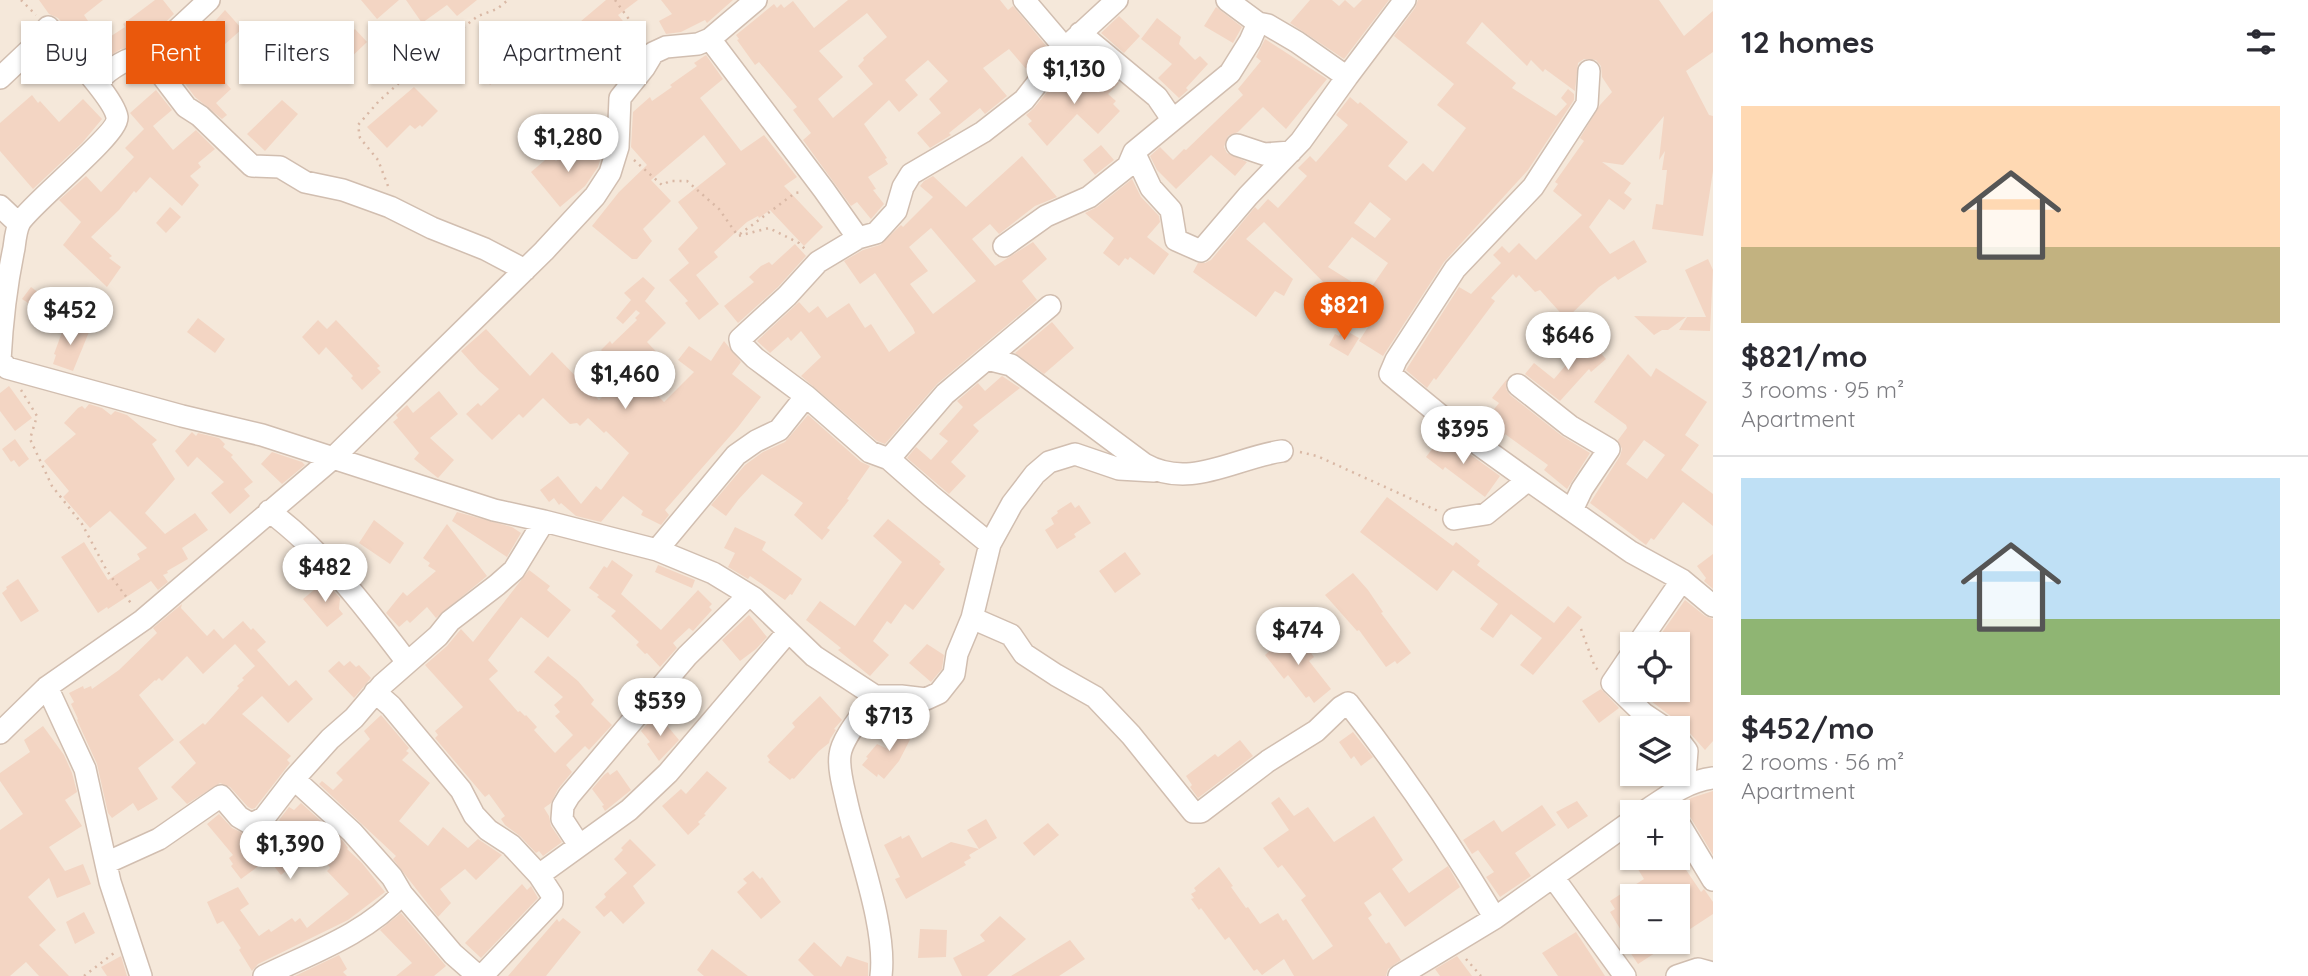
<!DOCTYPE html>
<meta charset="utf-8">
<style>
:root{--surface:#fff;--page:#f2f2f3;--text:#2b2b33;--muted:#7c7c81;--line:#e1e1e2;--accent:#ea580c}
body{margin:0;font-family:Quicksand,sans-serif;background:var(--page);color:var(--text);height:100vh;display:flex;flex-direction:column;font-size:26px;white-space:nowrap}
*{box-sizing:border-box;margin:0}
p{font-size:23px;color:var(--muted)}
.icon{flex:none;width:38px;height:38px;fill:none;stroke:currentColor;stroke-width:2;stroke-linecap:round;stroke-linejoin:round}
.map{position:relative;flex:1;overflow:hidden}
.drawer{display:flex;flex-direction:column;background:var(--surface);width:595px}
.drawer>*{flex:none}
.top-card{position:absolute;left:21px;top:21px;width:665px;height:63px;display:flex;gap:14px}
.tools{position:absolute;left:1620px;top:632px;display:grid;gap:14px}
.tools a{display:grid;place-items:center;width:70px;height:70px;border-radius:0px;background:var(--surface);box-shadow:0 2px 5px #0004;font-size:35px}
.price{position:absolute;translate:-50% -60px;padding:0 16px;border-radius:24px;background:#fff;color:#222;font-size:23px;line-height:46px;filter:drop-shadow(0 2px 4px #0008)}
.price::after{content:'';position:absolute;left:50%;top:42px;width:21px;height:16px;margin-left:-10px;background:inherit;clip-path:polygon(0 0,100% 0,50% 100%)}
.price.current{background:var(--accent);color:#fff}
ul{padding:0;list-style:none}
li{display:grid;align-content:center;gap:14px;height:371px;padding:0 28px}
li+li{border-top:2px solid var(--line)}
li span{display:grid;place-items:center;height:217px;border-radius:0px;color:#555}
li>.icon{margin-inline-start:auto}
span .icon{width:126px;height:126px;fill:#fffc;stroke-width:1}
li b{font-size:30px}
h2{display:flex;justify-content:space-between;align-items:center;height:84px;padding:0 28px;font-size:30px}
.tag{padding:0 24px;border-radius:0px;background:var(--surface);box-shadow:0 2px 5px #0004;font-size:24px;line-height:63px}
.tag.current{background:var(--accent);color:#fff}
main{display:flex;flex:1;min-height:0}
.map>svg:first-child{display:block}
.residential{fill:#f5e8da;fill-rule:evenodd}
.building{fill:#f3d5c3;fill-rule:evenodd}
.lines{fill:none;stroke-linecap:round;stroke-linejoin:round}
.minor-casing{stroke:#d1beb0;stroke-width:24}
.path{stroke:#d9b8a5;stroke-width:2.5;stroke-dasharray:2 5;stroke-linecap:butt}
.minor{stroke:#fff;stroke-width:21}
</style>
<main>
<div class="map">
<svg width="1713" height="976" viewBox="0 0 1713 976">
<rect width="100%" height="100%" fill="#fdf6ec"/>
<path class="residential" d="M0,0H1713V976H0ZM1633,644H1678V690H1633ZM1633,728H1678V774H1633ZM1633,812H1678V858H1633ZM1633,896H1678V942H1633Z"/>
<path class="building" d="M39,0H103L84,15L102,42L125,27L123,24L155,0H163L174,14L143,44L121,49L98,63L58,18L49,14Z
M361,0H399L377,19Z
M406,0H477L457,16L447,5L422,23Z
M606,0H638L618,15L631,31L613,45L611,42L593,57L595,59L584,68L561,38Z
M661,0H733L707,23L705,20L681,32L666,34L659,21L672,14Z
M848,0H1000L1008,10L1013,6L1048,48L1027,70L1009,49L983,68L1007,96L985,114L980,108L949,133L951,135L930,148L917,133L941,113L929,99L948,81L928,60L905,80L918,95L899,112L889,100L864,124L887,158L885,159L888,164L868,177L876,189L873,190L884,204L871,219L857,202L851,206L803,140L811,133L793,110L797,107L759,62L755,65L737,40L739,39L736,35L774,4L777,8L781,4L784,8L793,1L814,28ZM867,13L887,37L863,58L864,60L858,66L873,84L833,118L818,99L843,77L819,51Z
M1310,0H1332L1339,6L1345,0L1354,8L1362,0H1389L1344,59L1290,23Z
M1418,0H1659L1684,36L1713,11V52L1686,71L1709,115L1713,116V171L1703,236L1652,229L1656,204L1663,205L1667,170H1662L1665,151L1659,160L1664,116L1623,165L1602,162L1631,183L1624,193L1632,199L1624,210L1609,199L1589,227L1610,254L1634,240L1647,262L1618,280L1615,276L1599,287L1566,319L1540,290L1535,292L1519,275L1516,278L1513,274L1491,298L1495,301L1436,380L1434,378L1427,388L1406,370L1459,287L1471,294L1501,263L1493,255L1502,246L1509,253L1519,243L1536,260L1582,215L1553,191L1558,184L1555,182L1584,141L1580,138L1600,105L1612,92L1602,77L1601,66L1596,60L1584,59L1578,63L1575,91L1545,69L1543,72L1531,60L1527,66L1482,22L1466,43L1516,83L1512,88L1556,116L1567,104L1561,98L1568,89L1574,94V100L1528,170L1444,262L1383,356L1359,341L1375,316L1348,299L1344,306L1332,299L1336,295L1264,222L1246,239L1293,279L1284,296L1275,291L1256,317L1193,272L1198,263H1205L1211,260L1255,207L1258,210L1268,199L1278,208L1307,176L1298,168L1310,156L1316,162L1348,125L1336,115L1350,97L1358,104L1360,102L1408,142L1388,166L1406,181L1423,163L1433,172L1466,128L1437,105L1454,84L1394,36L1415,8ZM1370,202L1391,219L1375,238L1354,223ZM1352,237L1388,263L1368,292L1328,267Z
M1216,7L1242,27L1233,43L1204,26Z
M225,10L242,29L224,45L209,28Z
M1119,16L1140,36L1124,53L1101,33Z
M1157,18L1181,37L1179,44L1195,60L1200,56L1208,64L1186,88L1188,90L1179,98L1158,78L1172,64L1141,39Z
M355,29L367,42L345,63L351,69L337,84L320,67Z
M424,32L439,51L419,68L404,49Z
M1265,39L1327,79L1286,129L1263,107L1238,132L1228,136L1224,147L1227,153L1247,162L1235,176L1211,155L1176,189L1157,170L1150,156L1160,147L1173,160L1184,149L1186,150L1243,95L1238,89L1261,61L1256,57Z
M503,55L513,69L490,85L480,71Z
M706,55L723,79L700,98L741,151L764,135L797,177L784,186L823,227L804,246L770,210L759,218L758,216L747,222L714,252L718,257L696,275L719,304L699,320L685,303L688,301L669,280L689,263L678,249L698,228L678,202L726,164L704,135L651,180L671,201L643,229L652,241L637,259H632L592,226L619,192L647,165L631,147L633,112L650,97L652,101L672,87L670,85L697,66L694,63Z
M209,63L231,89L216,103L227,115L222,119L195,97L183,81L186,77L190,81Z
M1103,69L1119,83L1108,94L1116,101L1113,104L1120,111L1098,134L1077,114L1047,146L1028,124L1032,121L1026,115L1034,108L1063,72L1082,90Z
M414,87L438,111L422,127L420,125L415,129L410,125L387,148L367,127Z
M156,90L172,110L153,126L173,150L196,130L215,149L198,163L201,167L190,176L199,185L182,206L150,177L136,193L134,191L119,210L91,237L112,256L109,258L121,267L107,287L63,245L81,222L59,200L86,176L101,192L134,157L125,148L144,129L130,113Z
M32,95L38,103L40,101L59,122L83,99L102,119L82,143L33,189L0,151V123Z
M282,100L298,114L265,151L247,134Z
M602,138L605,145L598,167L585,186L560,207L531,172L551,155L556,161L560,157L569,168Z
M1101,145L1114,160L1095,175L1083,160Z
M1022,156L1057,197L1035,206L999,234L990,224L972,239L995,266L1033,242L1047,259L1022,281L1037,300L937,384L885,444L877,441L801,376L821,357L801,331L791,341L788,337L770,353L757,341L799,302L809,313L818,306L827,318L849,303L865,328L871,324L889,352L915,333L913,328L875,273L860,284L844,261L863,250L880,245L901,225L903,227L933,197L920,186L924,181L933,176L966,207ZM931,228L976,281L933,314L910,284L928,271L909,247Z
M1132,179L1141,197L1159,216L1160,222L1147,237L1169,254L1154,275L1130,257L1128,260L1125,258L1119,266L1103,253L1114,238L1085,213L1097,207Z
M170,207L181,217L166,233L156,223Z
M795,244L806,256L778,287L738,323L724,306L754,282L749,277L761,266L769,262L772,265Z
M1708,259L1713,270L1710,331L1679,330L1687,317H1706L1685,270Z
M643,277L655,288L645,301L666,323L647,342L666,362L645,383L664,402L694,372L678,360L689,346L711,361L724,341L741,362L732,374L761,397L738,427L665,510L669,515L661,525L641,515L643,511L623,496L601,522L576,516L561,503L559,505L554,498L549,502L540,490L558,476L581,504L596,486L601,490L629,453L606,431L604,433L588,418L580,426L577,423L570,424L543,398L523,418L519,414L492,440L466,414L478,403L481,406L499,389L479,371L461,351L486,329L530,376L552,352L599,400L625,375L601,350L610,341L612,344L637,320L635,318L640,313L636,310L623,324L616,318L631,300L624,293Z
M31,287L59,308L51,318L22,299Z
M1634,316L1686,317L1668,330H1662L1654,335Z
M198,318L225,339L215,353L187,332Z
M318,320L327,329L336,320L380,366L377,368L381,372L362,390L351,378L353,376L326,347L319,355L302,337Z
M1052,322L1074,348L1044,374L1015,353Z
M65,324L89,332L73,371L53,364L56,355L54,354Z
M1343,329L1359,338L1348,356L1329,345L1335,334L1339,336Z
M1592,343L1606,359L1591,372L1589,369L1560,401L1525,374L1534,363L1554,379L1572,358Z
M1628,354L1651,377L1656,368L1707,402L1685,435L1699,445L1681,470L1713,494V526L1683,502L1654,540L1651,538L1646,545L1590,503L1620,456L1622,449L1618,440L1627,428L1626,425L1594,402ZM1644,440L1665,455L1647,479L1626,464Z
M1002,376L1020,388L973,425L979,431L951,462L966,476L949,494L907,458L916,447L931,460L948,441L939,434L963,407L957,401L978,383L985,391Z
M1507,379L1506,389L1510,395L1562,436L1590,453L1567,489L1544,470L1548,465L1505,434L1498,442L1479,428L1499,403L1492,398Z
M9,386L32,418L15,431L0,411V393Z
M439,391L458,414L430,438L454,460L438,478L414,459L419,453L393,422L398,418L396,415L407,405L413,413Z
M89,404L102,408L111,415L115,411L127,415L157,440L152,444L175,479L145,513L165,534L195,513L208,530L182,548L188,559L167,571L168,573L163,575L168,582L158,590L151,581L108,609L107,607L98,613L61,557L84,542L108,580L140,559L137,554L147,548L110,511L90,528L63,497L69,491L44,461L76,434L64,423L78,408L82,406L85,409Z
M808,415L861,462L870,466L847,499L849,500L827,528L830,530L822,540L794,515L803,503L762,474L738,500L726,516L711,505L745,465L763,452L785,442Z
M192,432L196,436L198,433L219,438L225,444L223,447L233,455L231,457L253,482L244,489L250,496L230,514L211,493L224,482L197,457L188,467L175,451Z
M1443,435L1500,476L1485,497L1445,467L1443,470L1426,457Z
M15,439L29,459L19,467L14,460L11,462L2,449Z
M272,452L302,462L305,465L282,484L261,464Z
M1387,497L1453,546L1456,542L1480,561L1477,565L1554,623L1568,606L1582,617L1533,675L1520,665L1542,638L1511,614L1493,638L1480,629L1498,604L1453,570L1437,591L1360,532Z
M1071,502L1075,508L1079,505L1091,523L1074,534L1076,537L1057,549L1045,530L1054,524L1051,518L1058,513L1057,511Z
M457,512L512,527L521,533L507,557L452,521Z
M888,519L941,562L939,564L945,569L913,610L905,604L891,624L887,621L873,641L889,655L870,676L838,650L841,648L806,620L820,601L855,626L902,562L873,536Z
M374,520L404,543L390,564L359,543Z
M447,524L487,576L436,618L427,607L410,623L407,620L399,627L386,613L403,592L407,596L436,571L428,566L430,563L423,558Z
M735,527L766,542L762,550L802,579L792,595L790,594L785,600L750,576L748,579L728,567L735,553L724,548Z
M1125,552L1141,574L1115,593L1099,571Z
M1713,554V589L1704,581L1706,578L1697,566Z
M612,560L633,575L621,594L661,630L698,590L712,604L709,607L712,610L693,631L689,628L673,643L677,648L660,667L647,653L645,654L636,645L639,642L611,616L616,611L597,597L599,595L589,588L604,566L607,568Z
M658,565L695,580L692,588L655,572Z
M529,570L550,586L547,590L571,610L548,638L521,617L488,660L498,671L489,679L518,712L520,711L525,716L526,715L537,727L534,730L555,753L573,735L555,716L560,712L554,705L563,697L534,672L548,656L578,681L594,700L591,704L612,725L589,750L585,746L566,765L572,772L558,789L551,803L544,808L549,816L551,826L562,842L543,856L539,851L536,853L520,836L505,825L501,819L505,816L489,794L485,797L435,738L438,735L435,731L463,707L425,665L447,646L461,629L473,642Z
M1353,573L1368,590L1383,612L1381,613L1411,653L1397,664L1395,661L1386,667L1359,630L1357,631L1325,595Z
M18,579L39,611L21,622L2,593L7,589L6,587Z
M325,581L340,598L339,609L343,614L327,627L303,599Z
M1685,600L1705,616L1713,619V741L1705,750L1688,731L1678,726L1672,717L1647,698L1654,690H1663L1678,702V644H1654Z
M182,604L181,608L207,636L214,629L223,639L243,621L251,630L253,628L266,642L257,650L289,686L296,680L313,699L288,723L262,696L242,714L291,756L287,760L290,763L255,808L252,809L248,807L230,787L220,783L187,804L171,787L196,763L179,742L203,723L205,725L239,688L237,686L244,680L242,678L255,666L235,644L203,674L187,656L162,681L159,678L156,681L155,680L139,695L174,740L138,768L158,799L138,811L133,803L112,818L108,813L97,764L77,720L78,719L71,704L74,702L69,693L83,686L84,689L91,686L92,689L119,670L157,633L153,628Z
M749,615L767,637L756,649L740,661L722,640Z
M1297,634L1314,657L1309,661L1331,689L1314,703L1309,696L1306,698L1288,675L1284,679L1265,655L1272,649L1270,646L1281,637L1285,643Z
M927,644L944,655L942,669L931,682L909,663Z
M339,661L344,666L350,661L356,667L359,665L371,678L354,698L328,671Z
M1601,689L1619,708L1599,723L1582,701Z
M820,696L842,720L834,729L836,730L830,739L829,743L819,751L794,779L792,778L790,780L768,762L770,760L767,756L795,727L792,723Z
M381,715L409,748L406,751L409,753L402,760L430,783L399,821L428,846L443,827L468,848L478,839L502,855L476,880L465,869L440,889L451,903L438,917L393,859L396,856L319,784L322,781L333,790L343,780L336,773L370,739L364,731Z
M659,716L679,740L659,761L647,744L650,742L641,731L651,720L652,722Z
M904,721L916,728L899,761L884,779L878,774L877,777L862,765L868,758L866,757L877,744L888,749Z
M43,726L64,755L72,773L77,792L65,800L82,826L49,847L65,871L83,864L91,884L57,898L49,878L28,897L56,930L39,945L69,976H39L26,962L10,976H0V830L23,814L0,781V773L30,752L24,740Z
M1353,732L1373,757L1361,766L1354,756L1351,759L1339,742Z
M1240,740L1253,756L1198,798L1190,787L1192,785L1186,776L1215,754L1218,757Z
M617,770L631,790L605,811L602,806L604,805L592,789L604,775L608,772L610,775Z
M707,771L727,788L704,814L706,815L698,822L700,824L688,835L662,806L681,789L686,794Z
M1713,791V855L1689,815L1679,808L1691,798Z
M1279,797L1294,816L1308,807L1334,842L1374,816L1403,860L1392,869L1409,893L1448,866L1460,887L1405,927L1380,892L1364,903L1372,915L1368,918L1386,944L1389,942L1401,960L1388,969L1386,976H1294L1284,959L1262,975L1257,969L1254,971L1229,937L1225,940L1201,908L1199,910L1191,899L1194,898L1191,894L1196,891L1194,888L1219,867L1233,886L1231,887L1246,908L1248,907L1260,924L1278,913L1283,921L1286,919L1313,960L1333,946L1301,900L1306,896L1282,865L1278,868L1263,848L1289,830L1271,803Z
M1577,801L1588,816L1568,829L1556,812Z
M301,803L343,841L348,848L347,849L362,863L385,892L348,920L258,964L252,971L239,950L241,948L223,921L217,924L207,902L238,887L249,904L240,910L259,936L269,929L271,932L292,918L295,922L300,918L307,928L349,894L327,871L330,868L329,866L308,847L289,863L292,866L281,875L268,859L241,879L231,866L233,864L229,858L233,855L207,824L219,814L232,828L251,837L259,846L284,824L279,820L289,807L294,810Z
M1542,805L1556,825L1515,853L1531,876L1500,897L1486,877L1494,872L1478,850L1472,854L1463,840L1494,820L1502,832Z
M986,819L997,838L979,849L967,830Z
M1048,823L1059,835L1034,856L1023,843Z
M909,835L922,858L951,842L979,849L969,855L971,858L964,862L966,865L906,899L895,879L900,877L884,845L901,836L902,839Z
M630,839L656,865L633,886L645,903L623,924L611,911L604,917L595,907L606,897L604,894L627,873L614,859L623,850L621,848Z
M1631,858H1678L1701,892L1704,889L1713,902V914L1678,937V896H1633V942H1672L1638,964L1623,942H1628L1610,912L1615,909L1610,901L1644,879Z
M753,871L760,879L762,877L781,902L761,919L737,892L747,883L743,879Z
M522,884L527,890L531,886L538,898L481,958L465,943Z
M84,912L95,933L75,944L66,922Z
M401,913L446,966L434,976H396L412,963L380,930Z
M1000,916L1026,939L987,976H962L953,958L985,941L980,935Z
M563,918L581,932L546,976H508L557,919L559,922Z
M920,929L947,930L946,957L918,958Z
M1576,932L1605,976H1558L1542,953Z
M1070,940L1085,959L1059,976H1011Z
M814,942L841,967L847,956L868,963V976H814L798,960Z
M712,949L748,976H704L697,970Z
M339,955L347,969L343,972L347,976H295Z
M121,956L127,976H107L101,967Z
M1457,956L1472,976H1440L1435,969Z"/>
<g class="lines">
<defs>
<path id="minor" d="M1024,0L1065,48
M1227,0L1258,23L1268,25L1297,42L1347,77L1405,0
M1080,33L1157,97L1172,119
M710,39L824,190L858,238
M148,57L186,107L200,116L252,166L280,167L305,182L343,190L390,207L432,228L485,249L525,270
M1589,71L1587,104L1533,187L1455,269L1396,360L1390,374L1457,429L1528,480L1631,552L1682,580L1713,606
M0,78L35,45L48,27C63,45 114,97 117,117C119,134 34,201 20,222C16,229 15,240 14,248C6,286 2,322 0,360L7,368L182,416L262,435L494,510L544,521L657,550L736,455L756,441L779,430L806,396
M97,82C108,70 130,54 148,57L209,0
M1237,145L1264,154L1291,152
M1134,152L1151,188L1171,210L1176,240L1201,251L1248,196L1301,141L1347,77
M0,206L19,224
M1004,246L1046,216L1089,197L1128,166L1134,152L1230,73L1250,41L1258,23
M987,359L1011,365L1144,464C1190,490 1234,458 1282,451
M1518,385L1570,426L1609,449L1582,489L1572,510
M889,459L945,394L1050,306
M269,511C324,552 366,608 407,662
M1454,519L1486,514L1528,480
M990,544L931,496L889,459L870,452L806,396L755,358L741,344L740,339L787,296L818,262L858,238L876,233L896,211L903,187L911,174L983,132L1024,100L1065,48L1117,0
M657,550L713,573L754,598L814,656L875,696C865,712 842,737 840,755C838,769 844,789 847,803C858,852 887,928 881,976
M972,618L990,544L1012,504L1035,474L1049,462L1075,454L1119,469L1154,471
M1638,644L1682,580
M1633,652L1612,683L1644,714L1665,728
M47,687L85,769L110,882L141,976
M375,692L391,706L461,790L474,815L488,830L511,845L539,875
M875,696H901L926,699L939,693L954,674L957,654L972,618L1011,635L1024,654L1056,675L1095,697L1131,735L1193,812H1201L1268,761L1316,731L1341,707L1348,703C1402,772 1450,843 1495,918
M0,733L47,687L143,620L333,458L544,251L595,196L610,173L618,147L620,98L644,68L653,53L666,47L698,44L710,39L756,0
M294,779L352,832L392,877L402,894L453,954L478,976
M1674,792L1685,777L1687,751L1678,739
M1644,812C1665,798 1687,781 1713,778
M1678,822L1713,880
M579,845L562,819L563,806L569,796L687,656L749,595
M106,863L159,839L221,796L239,817L251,824L264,818L294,779L330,739L354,718L382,685L438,636L450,621L497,585L514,570L544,521
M1553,877L1625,976
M264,976C311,953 366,934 402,894
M482,976L552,902V895L539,875L629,810L668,773L788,632
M1399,976L1495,918L1633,820
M1677,976L1698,969L1713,973"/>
</defs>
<use href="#minor" class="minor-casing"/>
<path class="path" d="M21,0L36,15
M615,0L644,40
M634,160L662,185L670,181H687L719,209L738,236L769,228L799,243L806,250
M388,186L378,160L360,138L358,125L379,101L399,83L421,76L450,52L460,30L478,16L497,9L508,0
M740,234L795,193L803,192
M21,390L37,416L30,439L52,486L82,524L107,571L133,606
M1300,452L1317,456L1438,511
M1581,629L1595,667L1599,671
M1466,959L1481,976
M84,976L114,953"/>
<use href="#minor" class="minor"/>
</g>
</svg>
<div class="tools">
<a><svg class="icon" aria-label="locate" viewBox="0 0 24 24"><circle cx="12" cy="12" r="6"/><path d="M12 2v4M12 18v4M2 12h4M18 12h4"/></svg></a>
<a><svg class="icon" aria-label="layers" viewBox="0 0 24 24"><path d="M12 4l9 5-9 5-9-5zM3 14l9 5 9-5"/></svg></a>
<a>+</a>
<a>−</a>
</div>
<b class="price" style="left:1074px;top:106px">$1,130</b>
<b class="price" style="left:568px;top:174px">$1,280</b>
<b class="price current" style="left:1344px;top:342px">$821</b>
<b class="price" style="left:70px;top:347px">$452</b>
<b class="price" style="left:1568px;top:372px">$646</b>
<b class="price" style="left:625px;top:411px">$1,460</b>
<b class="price" style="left:1463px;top:466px">$395</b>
<b class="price" style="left:325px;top:604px">$482</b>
<b class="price" style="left:1298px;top:667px">$474</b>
<b class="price" style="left:660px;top:738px">$539</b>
<b class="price" style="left:889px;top:753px">$713</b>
<b class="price" style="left:290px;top:881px">$1,390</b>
<div class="top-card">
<a class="tag">Buy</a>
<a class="tag current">Rent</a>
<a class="tag">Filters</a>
<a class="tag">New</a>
<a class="tag">Apartment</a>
</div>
</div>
<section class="drawer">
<h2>12 homes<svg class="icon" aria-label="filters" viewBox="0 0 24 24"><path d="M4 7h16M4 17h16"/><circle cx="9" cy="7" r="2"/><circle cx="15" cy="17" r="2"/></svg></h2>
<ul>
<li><span style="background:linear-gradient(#ffd9b3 65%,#c2b280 0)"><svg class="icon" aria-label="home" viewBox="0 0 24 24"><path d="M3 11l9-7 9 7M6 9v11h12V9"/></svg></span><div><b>$821/mo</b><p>3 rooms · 95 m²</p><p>Apartment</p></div></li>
<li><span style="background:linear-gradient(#bfe0f5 65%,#8fb573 0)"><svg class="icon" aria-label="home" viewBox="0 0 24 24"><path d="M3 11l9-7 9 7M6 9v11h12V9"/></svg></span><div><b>$452/mo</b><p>2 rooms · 56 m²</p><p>Apartment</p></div></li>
</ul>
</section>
</main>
